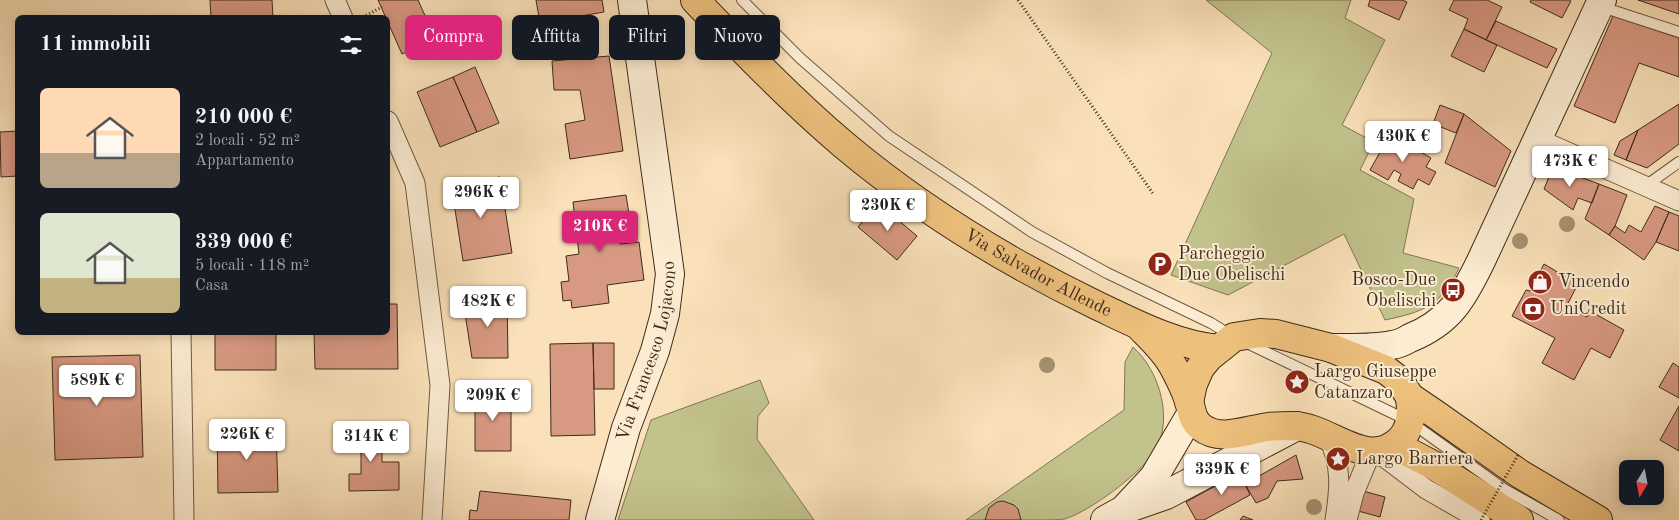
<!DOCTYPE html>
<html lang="it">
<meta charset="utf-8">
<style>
:root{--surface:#171b24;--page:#20242c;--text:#f1f3f6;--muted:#9ea1a6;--accent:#db2777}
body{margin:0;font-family:"Old Standard TT",serif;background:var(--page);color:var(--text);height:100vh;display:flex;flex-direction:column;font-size:19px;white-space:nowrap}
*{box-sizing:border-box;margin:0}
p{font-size:16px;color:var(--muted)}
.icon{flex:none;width:28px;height:28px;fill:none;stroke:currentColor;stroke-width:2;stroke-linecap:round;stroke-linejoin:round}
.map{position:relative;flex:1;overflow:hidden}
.drawer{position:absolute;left:15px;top:15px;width:375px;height:320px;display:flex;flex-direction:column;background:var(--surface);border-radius:8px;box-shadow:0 2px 12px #0003}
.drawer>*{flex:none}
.banner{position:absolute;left:405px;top:15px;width:475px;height:45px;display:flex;gap:10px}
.needle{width:32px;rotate:190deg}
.buttons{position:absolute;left:1619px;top:460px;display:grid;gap:10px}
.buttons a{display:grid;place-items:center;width:45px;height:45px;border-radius:8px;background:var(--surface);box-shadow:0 2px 12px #0003;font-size:25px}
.price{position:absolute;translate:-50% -42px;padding:0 11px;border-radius:5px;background:#fff;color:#222;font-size:16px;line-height:32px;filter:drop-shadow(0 1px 2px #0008)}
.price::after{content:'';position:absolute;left:50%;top:30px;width:15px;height:11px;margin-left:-8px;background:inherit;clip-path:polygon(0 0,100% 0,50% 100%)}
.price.selected{background:var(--accent);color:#fff}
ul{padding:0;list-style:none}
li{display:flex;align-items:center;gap:15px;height:125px;padding:0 25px}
li span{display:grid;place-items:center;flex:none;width:140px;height:100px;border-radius:8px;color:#555}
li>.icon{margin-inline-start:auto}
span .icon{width:60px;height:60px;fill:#fffc;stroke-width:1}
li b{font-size:21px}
h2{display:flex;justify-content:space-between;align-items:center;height:60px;padding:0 25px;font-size:21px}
.pill{padding:0 18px;border-radius:8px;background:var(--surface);box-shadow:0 2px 12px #0003;font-size:18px;line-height:45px}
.pill.selected{background:var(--accent);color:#fff}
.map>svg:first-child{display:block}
.green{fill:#c2c28c;stroke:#807654}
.building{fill:#d89982;stroke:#3e2b1b}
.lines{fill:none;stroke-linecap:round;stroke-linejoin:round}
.lane-casing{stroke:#6d5842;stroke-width:12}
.street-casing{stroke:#6d5842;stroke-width:21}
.secondary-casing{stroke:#3e2b1b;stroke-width:30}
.primary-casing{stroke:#3e2b1b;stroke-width:30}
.path{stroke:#3e2b1b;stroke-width:3;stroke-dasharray:1 2.5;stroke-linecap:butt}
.lane{stroke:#fcecd2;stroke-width:10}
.street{stroke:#fcecd2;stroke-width:19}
.secondary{stroke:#fcecd2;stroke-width:28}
.primary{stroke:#edc07c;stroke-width:28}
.path-bridge{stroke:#3e2b1b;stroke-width:3;stroke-dasharray:1 2.5;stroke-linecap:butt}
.tree{fill:#a59272}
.labels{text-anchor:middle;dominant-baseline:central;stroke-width:4;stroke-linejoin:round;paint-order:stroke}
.poi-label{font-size:18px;fill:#3e2b1b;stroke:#fcecd2;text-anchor:start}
.street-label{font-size:18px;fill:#3e2b1b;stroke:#fcecd2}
</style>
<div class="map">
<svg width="1679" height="520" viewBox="0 0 1679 520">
<rect width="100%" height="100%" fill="#fae1b9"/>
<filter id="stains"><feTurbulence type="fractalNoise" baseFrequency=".004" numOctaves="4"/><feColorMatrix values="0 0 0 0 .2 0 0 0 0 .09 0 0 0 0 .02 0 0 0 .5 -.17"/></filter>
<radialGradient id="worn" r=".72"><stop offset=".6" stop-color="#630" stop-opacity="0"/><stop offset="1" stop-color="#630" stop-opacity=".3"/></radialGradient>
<path class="green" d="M1206,0H1351L1345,18L1385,40L1342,125L1374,142L1360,170L1414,199L1403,253L1459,268C1441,306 1423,312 1385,320L1344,234L1228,295L1171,275L1272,53Z
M1133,347C1160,371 1175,422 1153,454C1137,476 1090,511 1065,519C1057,520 1046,520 1038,520C1014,520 990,520 966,520L1124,410L1125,362Z
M760,380L769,403L758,416L757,439L814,520H618L651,420Z"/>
<path class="building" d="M210,0H272L273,18H211Z
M378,0H418L436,40L402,54Z
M536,0H602L604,12L540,23Z
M1370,0H1402L1407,2L1399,20L1368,6Z
M1454,0H1487L1502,7L1486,40L1464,29L1468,19L1449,10Z
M1531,0H1569L1571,1L1562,18L1530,2Z
M1638,0H1679V14Z
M1613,16L1679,38V77L1639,63L1615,123L1574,106Z
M1496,21L1557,49L1547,68L1486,40Z
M1464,29L1497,45L1484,72L1451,56Z
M609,56L623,151L570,159L565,124L585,120L580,90H554L552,61Z
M475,67L499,123L477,132L453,77Z
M453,77L477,132L440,147L417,92Z
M1679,104V144L1647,168L1626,160L1638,130Z
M1440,105L1464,114L1456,133L1433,124Z
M1464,114L1511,151L1495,187L1445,163Z
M1638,130L1626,160L1614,155L1620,141Z
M18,131V176L1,177L0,132Z
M1395,137L1431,158L1426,167L1436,172L1429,185L1418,179L1413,189L1398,181L1401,174L1394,170L1388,180L1370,170L1388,138L1393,140Z
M1553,167L1599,184L1592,203L1578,198L1573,210L1544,189Z
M500,177L512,253L463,261L451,184Z
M1599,184L1627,195L1615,226L1609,235L1585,219Z
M626,195L629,214L617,215L620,244L639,242L644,280L607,285L609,303L572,308L571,300L563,301L561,282L569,281L566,256L579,254L573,202Z
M878,203L917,236L897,260L858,227Z
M1655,206L1669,212L1656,242L1644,260L1609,235L1615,226L1625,233L1629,225L1641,232Z
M1669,212L1679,216V251L1656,242Z
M1544,264L1578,284L1566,307L1587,317L1590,311L1624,330L1610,358L1591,348L1574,380L1542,363L1555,338L1512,316L1526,290L1530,291Z
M507,299L508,358H472L463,301Z
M388,304H397L398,369H315L314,332H388Z
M215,332H276V370H215Z
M593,343H614V389H594Z
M593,343L595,435L551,436L550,344Z
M140,355L143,457L55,460L52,357Z
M1673,363L1679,367V398L1659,387Z
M475,393H511V451H475Z
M1679,406V451L1660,440Z
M276,429L278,492L218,493L217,430Z
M382,432V462H399V490L349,491V474H361V451H340V433Z
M1296,455L1303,479L1277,481L1268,498L1256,503L1245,484Z
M1248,468L1260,476L1245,484L1250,495L1204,520H1196L1186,502Z
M480,491L571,500L569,520H469L470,510L477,511Z
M1363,491L1385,497L1380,517L1358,511Z
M1003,501L1014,505L1018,509L1021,520H985L989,508L997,502Z
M1243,516L1253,520H1240Z"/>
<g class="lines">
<defs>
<path id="lane" d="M742,0L800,58L889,136L1032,232L1107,273L1211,323L1232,336
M1599,6L1679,32
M1644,187L1679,162
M1245,342L1409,421L1504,489L1559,520"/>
<path id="street" d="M335,0L343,18
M388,121L415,183L440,385L432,520
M1538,139L1679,201
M181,332L184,520
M1328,436C1342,467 1340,487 1335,520
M1376,451L1426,489L1480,520
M1347,520L1354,493L1371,452"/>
<g id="secondary">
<path d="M1331,348C1351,348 1373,349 1392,345C1399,344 1405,341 1410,338C1450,322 1463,298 1481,261L1602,0"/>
<path d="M1126,507L1154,477L1191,414"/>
<path id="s1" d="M600,520L626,428L655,351L665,314L670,274L632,0"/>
<path d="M1105,520L1123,510L1166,495L1297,426"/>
</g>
<g id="primary">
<path id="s2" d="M695,0C743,50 791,100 844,145C919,208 1009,263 1098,306C1136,324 1176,345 1218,349"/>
<path d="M1141,328C1153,340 1165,351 1173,366C1179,377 1185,389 1189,401C1192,411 1192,420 1201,427C1220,442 1246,430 1268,427C1276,426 1286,426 1294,426C1330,427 1367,472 1400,440C1411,429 1412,412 1410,397"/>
<path d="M1189,402L1193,384L1200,368L1209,357L1234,337L1260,333L1276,334L1331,348L1386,370L1399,380L1410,397L1435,414L1520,474L1598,520"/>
<path d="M1395,445L1433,465L1519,520"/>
</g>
</defs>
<use href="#lane" class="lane-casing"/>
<use href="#street" class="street-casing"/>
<use href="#secondary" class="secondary-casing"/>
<use href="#primary" class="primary-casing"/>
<path class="path" d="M1018,0L1154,195
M363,17L382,7"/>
<use href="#lane" class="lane"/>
<use href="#street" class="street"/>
<use href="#secondary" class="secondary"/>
<use href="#primary" class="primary"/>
<path class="path-bridge" d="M1481,520L1518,455"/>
</g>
<g class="tree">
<circle cx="1567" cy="224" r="8"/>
<circle cx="1520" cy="241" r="8"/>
<circle cx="1047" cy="365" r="8"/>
<circle cx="1314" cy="507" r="8"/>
</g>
<defs>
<symbol id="parking-disc" viewBox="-11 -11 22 22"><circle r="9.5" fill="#8f2418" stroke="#fcecd2"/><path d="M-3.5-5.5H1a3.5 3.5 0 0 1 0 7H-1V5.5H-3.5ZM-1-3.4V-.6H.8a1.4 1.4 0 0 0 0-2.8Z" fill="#fff"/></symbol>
<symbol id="shop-disc" viewBox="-11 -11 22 22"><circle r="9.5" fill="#8f2418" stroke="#fcecd2"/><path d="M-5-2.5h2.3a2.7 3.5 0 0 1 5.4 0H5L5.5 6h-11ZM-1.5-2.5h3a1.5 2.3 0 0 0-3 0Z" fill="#fff"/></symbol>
<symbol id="bus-disc" viewBox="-11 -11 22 22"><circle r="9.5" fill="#8f2418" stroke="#fcecd2"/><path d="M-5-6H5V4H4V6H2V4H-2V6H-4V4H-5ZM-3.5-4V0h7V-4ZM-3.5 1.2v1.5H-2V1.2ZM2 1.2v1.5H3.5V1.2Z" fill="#fff"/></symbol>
<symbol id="bank-disc" viewBox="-11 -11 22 22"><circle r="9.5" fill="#8f2418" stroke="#fcecd2"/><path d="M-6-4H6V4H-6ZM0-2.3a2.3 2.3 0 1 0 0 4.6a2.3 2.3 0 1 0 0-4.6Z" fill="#fff"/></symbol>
<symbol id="sight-disc" viewBox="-11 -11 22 22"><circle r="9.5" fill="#8f2418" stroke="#fcecd2"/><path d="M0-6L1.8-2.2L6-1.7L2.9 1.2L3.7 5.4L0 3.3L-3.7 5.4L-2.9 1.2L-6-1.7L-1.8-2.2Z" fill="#fff"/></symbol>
</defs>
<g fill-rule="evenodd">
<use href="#parking-disc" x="1146" y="250" width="28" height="28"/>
<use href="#shop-disc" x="1526" y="268" width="28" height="28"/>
<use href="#bus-disc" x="1439" y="276" width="28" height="28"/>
<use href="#bank-disc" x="1519" y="295" width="28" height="28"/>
<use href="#sight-disc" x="1283" y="368" width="28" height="28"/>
<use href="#sight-disc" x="1324" y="445" width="28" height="28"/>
</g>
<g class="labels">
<g class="poi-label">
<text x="1178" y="254">Parcheggio<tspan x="1178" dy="21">Due Obelischi</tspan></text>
<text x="1436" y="280" text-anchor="end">Bosco-Due<tspan x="1436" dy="21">Obelischi</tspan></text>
<text x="1558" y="282">Vincendo</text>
<text x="1550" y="309">UniCredit</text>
<text x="1314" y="372">Largo Giuseppe<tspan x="1314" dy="21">Catanzaro</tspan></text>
<text x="1356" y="459">Largo Barriera</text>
</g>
<g class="street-label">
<text stroke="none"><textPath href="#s2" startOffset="441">Via Salvador Allende</textPath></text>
<text stroke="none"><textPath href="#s1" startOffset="176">Via Francesco Lojacono</textPath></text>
</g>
</g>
<rect width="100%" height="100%" filter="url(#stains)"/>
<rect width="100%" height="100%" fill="url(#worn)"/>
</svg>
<div class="buttons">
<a><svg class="needle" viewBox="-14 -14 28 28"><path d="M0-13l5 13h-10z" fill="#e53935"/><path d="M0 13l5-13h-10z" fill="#9ea1a6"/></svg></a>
</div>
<b class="price" style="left:1403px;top:163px">430K €</b>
<b class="price" style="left:1570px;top:188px">473K €</b>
<b class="price" style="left:481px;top:219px">296K €</b>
<b class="price" style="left:888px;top:232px">230K €</b>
<b class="price selected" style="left:600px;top:253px">210K €</b>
<b class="price" style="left:488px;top:328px">482K €</b>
<b class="price" style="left:97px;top:407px">589K €</b>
<b class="price" style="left:493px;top:422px">209K €</b>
<b class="price" style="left:247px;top:461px">226K €</b>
<b class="price" style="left:371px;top:463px">314K €</b>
<b class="price" style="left:1222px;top:496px">339K €</b>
<div class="banner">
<a class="pill selected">Compra</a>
<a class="pill">Affitta</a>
<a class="pill">Filtri</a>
<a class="pill">Nuovo</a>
</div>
<section class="drawer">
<h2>11 immobili<svg class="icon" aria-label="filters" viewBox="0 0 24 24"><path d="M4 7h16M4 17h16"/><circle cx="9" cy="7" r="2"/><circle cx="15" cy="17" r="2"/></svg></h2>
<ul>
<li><span style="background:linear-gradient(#ffd9b3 65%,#b9a48a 0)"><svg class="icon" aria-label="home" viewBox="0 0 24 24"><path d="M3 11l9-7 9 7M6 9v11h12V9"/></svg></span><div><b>210 000 €</b><p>2 locali · 52 m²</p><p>Appartamento</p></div></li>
<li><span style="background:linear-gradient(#dfe7d0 65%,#c2b280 0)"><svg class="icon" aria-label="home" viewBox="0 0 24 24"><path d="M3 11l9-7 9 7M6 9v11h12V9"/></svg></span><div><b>339 000 €</b><p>5 locali · 118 m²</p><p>Casa</p></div></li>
</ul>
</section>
</div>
